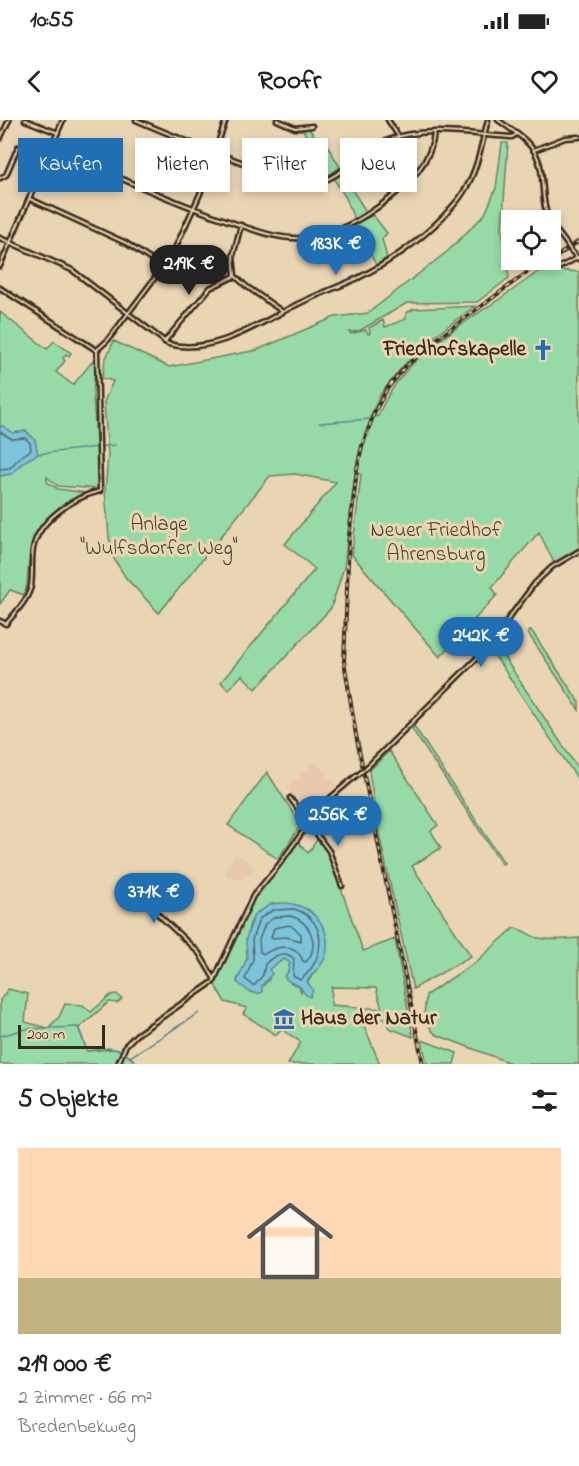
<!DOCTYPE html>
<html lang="de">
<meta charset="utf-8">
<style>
:root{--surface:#fff;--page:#f6f6f6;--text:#222;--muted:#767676;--line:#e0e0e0;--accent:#1f6fb2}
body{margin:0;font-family:"Indie Flower",sans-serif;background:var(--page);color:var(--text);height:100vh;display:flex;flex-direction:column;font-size:22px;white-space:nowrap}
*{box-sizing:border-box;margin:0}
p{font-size:20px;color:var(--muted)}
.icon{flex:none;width:33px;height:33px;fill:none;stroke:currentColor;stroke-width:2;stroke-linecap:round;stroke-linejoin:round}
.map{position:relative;height:944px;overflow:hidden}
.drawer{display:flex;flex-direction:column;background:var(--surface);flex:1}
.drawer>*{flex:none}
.guide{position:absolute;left:18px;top:18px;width:543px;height:54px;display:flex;gap:12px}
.buttons{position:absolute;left:501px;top:90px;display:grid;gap:12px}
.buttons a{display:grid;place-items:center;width:60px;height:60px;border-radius:0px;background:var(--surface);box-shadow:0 3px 9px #0003;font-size:30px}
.scale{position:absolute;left:18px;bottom:15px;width:87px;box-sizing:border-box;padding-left:6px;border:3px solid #3b2a1e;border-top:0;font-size:16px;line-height:21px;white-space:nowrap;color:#3b2a1e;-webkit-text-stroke:4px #ead5b3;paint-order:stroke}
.price{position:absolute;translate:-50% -51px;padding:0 14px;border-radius:21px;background:var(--accent);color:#fff;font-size:20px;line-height:39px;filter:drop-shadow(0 2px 3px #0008)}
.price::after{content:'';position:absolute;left:50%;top:36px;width:18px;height:14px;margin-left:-9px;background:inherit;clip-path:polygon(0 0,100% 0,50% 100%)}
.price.on{background:#222;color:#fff}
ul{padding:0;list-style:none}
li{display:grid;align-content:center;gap:12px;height:318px;padding:0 18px}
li+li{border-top:2px solid var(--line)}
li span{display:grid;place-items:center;height:186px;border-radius:0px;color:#555}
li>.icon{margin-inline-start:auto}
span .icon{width:108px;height:108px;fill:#fffc;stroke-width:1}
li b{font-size:26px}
h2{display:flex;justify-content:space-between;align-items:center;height:72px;padding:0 18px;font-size:26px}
.chip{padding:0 21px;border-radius:0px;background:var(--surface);box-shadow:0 3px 9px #0003;font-size:21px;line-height:54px}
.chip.on{background:var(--accent);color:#fff}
.status{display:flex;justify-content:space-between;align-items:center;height:42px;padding:0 30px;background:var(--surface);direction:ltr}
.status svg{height:16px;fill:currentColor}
header{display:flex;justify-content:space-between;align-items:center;height:78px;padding:0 18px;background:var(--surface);font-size:27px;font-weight:700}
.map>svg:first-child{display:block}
.built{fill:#e9c9ae}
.green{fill:#96dba7;stroke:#688262;stroke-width:1.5;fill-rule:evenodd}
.water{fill:#7bc4dc;stroke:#618690;stroke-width:1.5}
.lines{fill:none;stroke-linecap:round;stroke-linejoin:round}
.shore{stroke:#55686a;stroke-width:1.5}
.stream{stroke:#618690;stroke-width:1.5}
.minor-casing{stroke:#3b2a1e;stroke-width:7}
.minor{stroke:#ead5b3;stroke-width:2}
.rail-casing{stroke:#3b2a1e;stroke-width:4}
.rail{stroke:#ead5b3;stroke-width:1.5;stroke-dasharray:4.5;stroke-linecap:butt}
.minor-bridge-casing{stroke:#3b2a1e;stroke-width:7;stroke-linecap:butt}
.minor-bridge{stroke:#ead5b3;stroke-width:2}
.labels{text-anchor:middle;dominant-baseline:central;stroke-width:6;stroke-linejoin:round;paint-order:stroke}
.poi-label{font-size:21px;font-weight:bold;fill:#3b2a1e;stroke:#ead5b3;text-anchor:end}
.park-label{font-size:21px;fill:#494533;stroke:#ead5b3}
</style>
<div class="status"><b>10:55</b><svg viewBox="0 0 49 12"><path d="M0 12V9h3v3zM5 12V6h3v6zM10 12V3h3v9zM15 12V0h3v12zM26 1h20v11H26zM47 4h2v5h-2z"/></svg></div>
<header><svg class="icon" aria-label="back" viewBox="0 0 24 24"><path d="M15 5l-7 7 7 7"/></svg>Roofr<svg class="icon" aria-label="heart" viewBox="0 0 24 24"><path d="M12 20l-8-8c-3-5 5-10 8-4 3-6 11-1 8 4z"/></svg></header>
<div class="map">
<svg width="579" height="944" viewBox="0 0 579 944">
<rect width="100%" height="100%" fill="#ead5b3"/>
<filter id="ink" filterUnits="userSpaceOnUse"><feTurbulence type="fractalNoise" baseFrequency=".0167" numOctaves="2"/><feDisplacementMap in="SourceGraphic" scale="12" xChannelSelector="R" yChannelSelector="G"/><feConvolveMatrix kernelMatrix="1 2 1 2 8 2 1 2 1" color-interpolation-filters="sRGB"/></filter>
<g filter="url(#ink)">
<path class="built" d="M314,641L336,665L306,697L287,668Z
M235,733L255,747L244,760L226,756L227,746Z"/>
<path class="green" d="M308,8L319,21L323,18L340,47L329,55L303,10Z
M502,23H508L502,109L509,158L477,182L407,183L359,211L349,212L351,214L366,210L368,214L370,213L369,208L383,200L385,207L406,199V193L414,189L475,186L437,214L403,246L380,275L370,297L378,296C399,243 447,214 492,184C512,171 531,157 550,143L556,150L579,152V428L554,443L539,412L492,467L497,475L440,537L352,435L361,354L355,353L344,447L331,488L256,569L242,555L228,570L221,562L315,449L285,424L336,362L295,354L270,356L159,493L126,458L114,439L109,417L105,372L108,335L104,282L113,261L102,258L105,240L114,221L169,247L257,230L335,197L368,193L448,131L485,94L496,68Z
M342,54L367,93L354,99L346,78L334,59Z
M373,95L387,113L382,119L387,138L376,145L355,104Z
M0,192L47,229L54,221L71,233L69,236L66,234L63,238L65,241L56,252L73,265L96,237L93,274L99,369L58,366L47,357V362L58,369L87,373C54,395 36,400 29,442C27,454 29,464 24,475L10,470L0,484V356C22,348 26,341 35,320L26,311L13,313L3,306L0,307Z
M531,510L579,582V590L528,513Z
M496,525L579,650V661L491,530Z
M414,606L504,743L502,744L412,609Z
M389,631L438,705L431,711L441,728L412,746L471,836L413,869L378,709L369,651Z
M267,652L301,705L278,739L228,705Z
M319,717L330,737L363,831L395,819L413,917L389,908L384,898L360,896L380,944H288L301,922L281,909L276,915L243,894L247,888L225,882L215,865L254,777L277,751L297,721L308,733ZM308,789C344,822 321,841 301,872L299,866L291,864L288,852L290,843L284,839L269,849V860L261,868L237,860C241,853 246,845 247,837C249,821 244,803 259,791ZM332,867L376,868L382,889L331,885Z
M514,808C523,809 530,816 538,818C551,821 565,819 579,818V944H513L437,915L432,911L424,896L426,875L476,842Z
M8,869L28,874L25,902L48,908L59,897L65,884L83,885L91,892L111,875L117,874L122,879L117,883L109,882L79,908L87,931C114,931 114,922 138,944H0V880Z
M422,920L457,933L454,944H427Z"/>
<path class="water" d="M3,306L13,313L26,311L35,320L38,334L23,342L11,354L0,356V307Z
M280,783C308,782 333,804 326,835C323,847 312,852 307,862L313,870L310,877C303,874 304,872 300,867C295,862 288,864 284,856L288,852L290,843L284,839L269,849L272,854L262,865V872C253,877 244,868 237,862L247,838L246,819L254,795L271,784Z"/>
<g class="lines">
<path class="shore" d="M0,312L12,319L25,318L30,323L31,330L19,338L10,348L0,349
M294,789C330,800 325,841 300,860L293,856L294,839C285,829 273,836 265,844L263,855L255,865H252L245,859L253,839L252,820L259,799L273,790Z
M290,796C310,800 321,826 306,842L303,841C295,822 279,825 264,834L260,832L259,820L265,804L275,797Z
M290,805L301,814V821L286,817L271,818L274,808Z"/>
<path class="stream" d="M319,303L370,299
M38,334L115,325
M0,916L26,909L78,907L87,931L108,928L120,930
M125,933L138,944
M130,937L199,893"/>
<defs>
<path id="minor" d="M25,0L58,13
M136,0C178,18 220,35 263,50C280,56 298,65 316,63C339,59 363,31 386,21C423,5 474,15 512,17L517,14
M277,0L295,8L312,6
M388,0L399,17
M498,0C510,9 526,18 534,31C547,51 539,79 549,100
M0,19L9,0
M51,28C107,52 162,78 220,98C246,107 275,120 303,118C335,116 364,98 389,79C410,62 432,41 434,13
M534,30L565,18L579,17
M0,58L6,55L18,27
M30,79L126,123L163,148
M550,102L566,123
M241,105L233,136L235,156L246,166L283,192
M0,118L72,150L168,224C211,235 256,206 292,187C313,176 336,168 358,158C396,139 431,113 458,80C477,56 480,29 488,0
M571,131L579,139
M0,146L63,0
M560,147L577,138
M0,168L96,230
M164,222L210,168L235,156
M97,230L108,220L172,135L200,74L226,0
M0,501L6,504C15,493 28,480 31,466C33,454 31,441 33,429C38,400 74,377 100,371L97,230
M368,646L484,531L535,463L552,447L579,431
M290,678L329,731L342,766
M143,780L199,833L215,860
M118,944L126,925L136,915L213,862L253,776L278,746L322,685L357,655"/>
</defs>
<use href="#minor" class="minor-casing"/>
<use href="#minor" class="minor"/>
<defs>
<path id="rail" d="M539,149L579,121
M423,944L356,615L344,541L349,419L357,349L362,326L375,291L387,269L405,247L438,218L544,140"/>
</defs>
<use href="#rail" class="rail-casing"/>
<use href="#rail" class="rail"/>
<defs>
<path id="minor-bridge" d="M566,123L571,131
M358,655L368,646"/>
</defs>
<use href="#minor-bridge" class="minor-bridge-casing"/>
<use href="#minor-bridge" class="minor-bridge"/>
</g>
</g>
<defs>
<symbol id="church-bare" viewBox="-9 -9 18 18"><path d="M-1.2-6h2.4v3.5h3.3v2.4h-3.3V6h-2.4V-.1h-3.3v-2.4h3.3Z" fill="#1f6fb2" stroke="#ead5b3" stroke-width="2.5" paint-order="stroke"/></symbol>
<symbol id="museum-bare" viewBox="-9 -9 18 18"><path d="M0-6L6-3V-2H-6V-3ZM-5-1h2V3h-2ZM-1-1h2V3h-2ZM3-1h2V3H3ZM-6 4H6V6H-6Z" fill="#1f6fb2" stroke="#ead5b3" stroke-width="2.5" paint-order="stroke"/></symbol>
</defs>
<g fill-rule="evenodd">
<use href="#church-bare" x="528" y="215" width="30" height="30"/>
<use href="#museum-bare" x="269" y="884" width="30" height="30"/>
</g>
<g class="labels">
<g class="poi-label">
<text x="526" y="230">Friedhofskapelle</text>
<text x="301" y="899" text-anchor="start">Haus der Natur</text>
</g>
<g class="park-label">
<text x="159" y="405">Anlage<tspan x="159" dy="24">"Wulfsdorfer Weg"</tspan></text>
<text x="436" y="411">Neuer Friedhof<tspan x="436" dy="24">Ahrensburg</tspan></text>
</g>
</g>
</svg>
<div class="buttons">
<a><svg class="icon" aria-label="locate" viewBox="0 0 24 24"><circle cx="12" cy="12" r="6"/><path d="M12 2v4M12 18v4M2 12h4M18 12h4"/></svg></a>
</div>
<div class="scale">200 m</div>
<b class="price" style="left:336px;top:156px">183K €</b>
<b class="price on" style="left:189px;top:176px">219K €</b>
<b class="price" style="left:481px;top:548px">242K €</b>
<b class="price" style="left:338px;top:727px">256K €</b>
<b class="price" style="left:154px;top:804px">371K €</b>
<div class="guide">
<a class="chip on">Kaufen</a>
<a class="chip">Mieten</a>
<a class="chip">Filter</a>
<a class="chip">Neu</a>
</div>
</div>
<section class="drawer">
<h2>5 Objekte<svg class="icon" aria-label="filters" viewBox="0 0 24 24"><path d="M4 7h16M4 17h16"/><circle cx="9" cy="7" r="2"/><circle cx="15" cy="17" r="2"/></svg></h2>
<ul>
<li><span style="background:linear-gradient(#ffd9b3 70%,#c2b280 0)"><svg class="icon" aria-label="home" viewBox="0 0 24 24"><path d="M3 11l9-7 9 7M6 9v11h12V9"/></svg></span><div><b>219 000 €</b><p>2 Zimmer · 66 m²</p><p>Bredenbekweg</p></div></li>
</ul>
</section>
